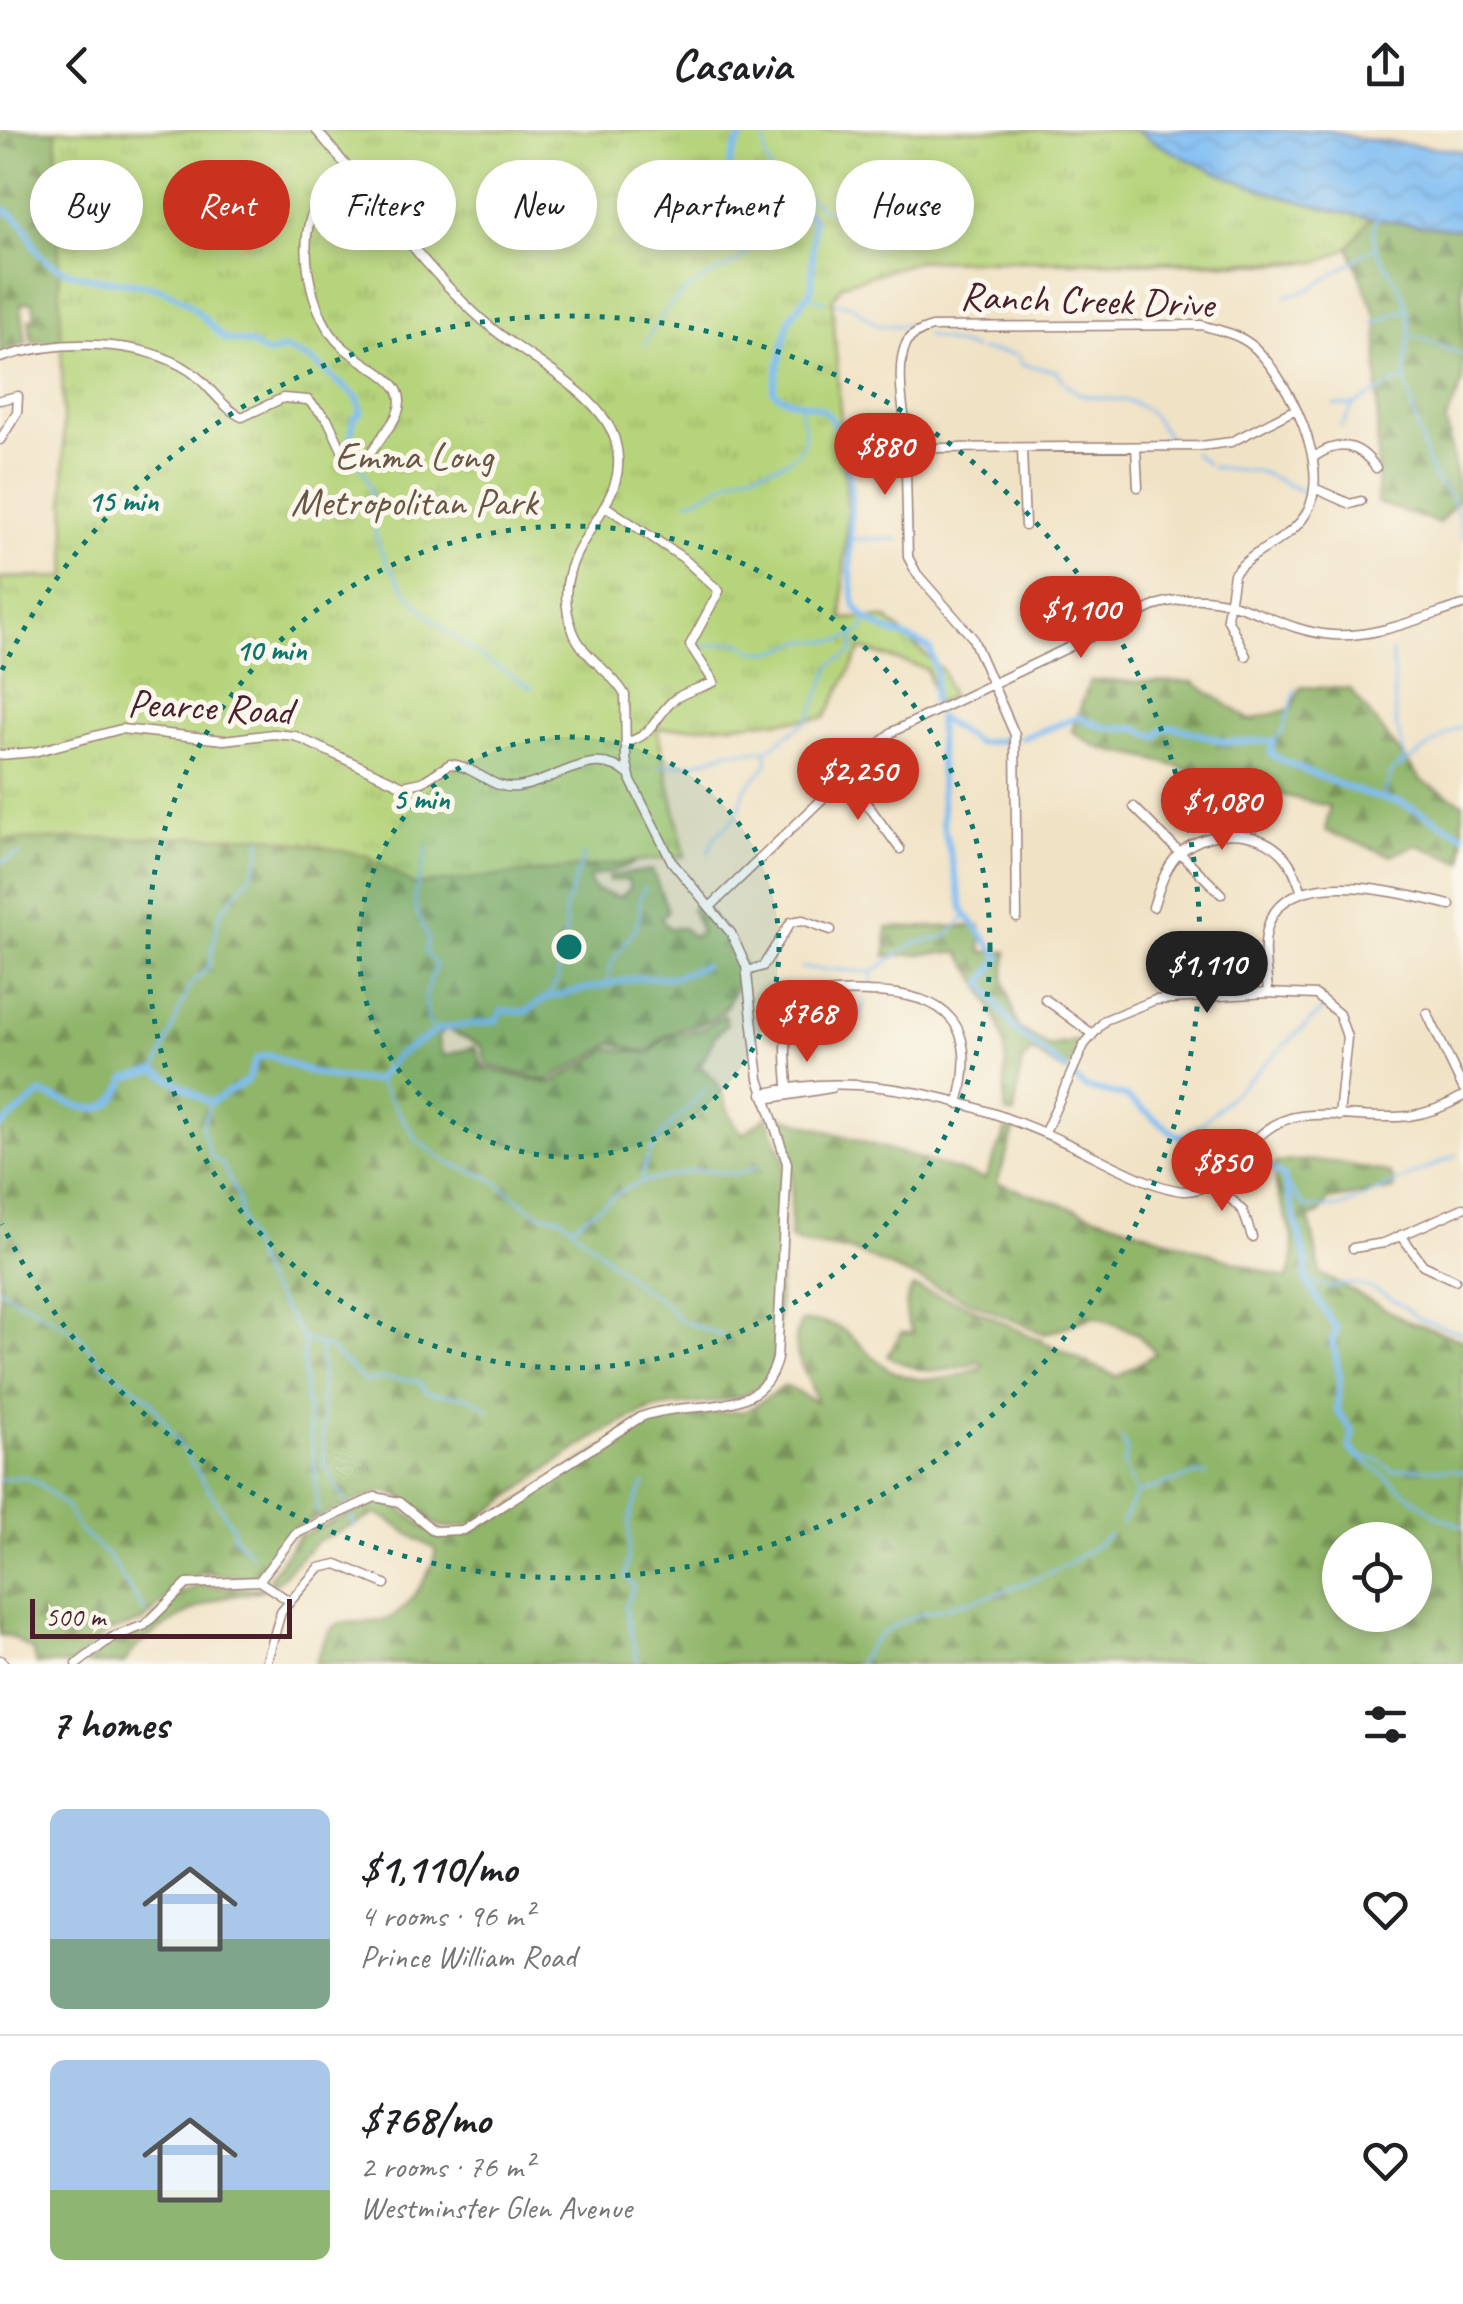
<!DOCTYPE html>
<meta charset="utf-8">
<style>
:root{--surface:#fff;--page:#f2f2f2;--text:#202124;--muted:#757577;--line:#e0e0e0;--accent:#c8321e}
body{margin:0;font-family:Caveat,sans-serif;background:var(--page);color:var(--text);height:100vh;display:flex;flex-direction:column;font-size:38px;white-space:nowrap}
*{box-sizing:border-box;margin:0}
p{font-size:32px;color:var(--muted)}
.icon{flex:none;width:55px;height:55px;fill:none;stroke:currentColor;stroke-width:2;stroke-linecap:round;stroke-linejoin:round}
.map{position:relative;height:1534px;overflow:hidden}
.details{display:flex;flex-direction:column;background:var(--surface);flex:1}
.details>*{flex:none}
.hud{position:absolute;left:30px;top:30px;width:1405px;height:90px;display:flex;gap:20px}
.tools{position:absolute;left:1322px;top:1392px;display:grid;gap:20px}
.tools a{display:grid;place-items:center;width:110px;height:110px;border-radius:50%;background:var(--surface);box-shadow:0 5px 15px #0003;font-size:50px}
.scale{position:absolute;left:30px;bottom:25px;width:262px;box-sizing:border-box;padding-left:10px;border:5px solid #4a1f2b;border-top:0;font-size:28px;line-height:35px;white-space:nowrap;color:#4a1f2b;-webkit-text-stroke:8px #fbf7ec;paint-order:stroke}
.price{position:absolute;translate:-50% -85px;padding:0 22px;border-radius:35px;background:var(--accent);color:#fff;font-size:32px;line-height:65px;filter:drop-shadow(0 2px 5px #0008)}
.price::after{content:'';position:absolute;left:50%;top:60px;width:30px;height:22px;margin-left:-15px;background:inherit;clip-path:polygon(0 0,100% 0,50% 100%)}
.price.active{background:#222;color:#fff}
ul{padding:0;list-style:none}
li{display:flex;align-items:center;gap:30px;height:250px;padding:0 50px}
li+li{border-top:2px solid var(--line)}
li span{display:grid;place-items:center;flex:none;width:280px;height:200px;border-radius:15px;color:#555}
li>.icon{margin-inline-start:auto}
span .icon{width:120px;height:120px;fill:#fffc;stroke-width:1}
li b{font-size:42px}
h2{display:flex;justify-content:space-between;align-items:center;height:120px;padding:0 50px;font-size:42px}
.tag{padding:0 35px;border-radius:45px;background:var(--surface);box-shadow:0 5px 15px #0003;font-size:35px;line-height:90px}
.tag.active{background:var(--accent);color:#fff}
header{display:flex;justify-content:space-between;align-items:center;height:130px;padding:0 50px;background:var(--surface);font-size:45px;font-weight:600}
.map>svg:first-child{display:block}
.forest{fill:url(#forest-firs);stroke:#6d6a4b;stroke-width:2.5;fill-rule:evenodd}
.park{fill:url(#park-tufts);stroke:#807a53;stroke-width:2.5}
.water{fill:url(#water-waves);stroke:#646e8f;stroke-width:2.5}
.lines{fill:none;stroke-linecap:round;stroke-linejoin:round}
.stream{stroke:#7fbdf3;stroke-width:2.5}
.river{stroke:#7fbdf3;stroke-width:6}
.minor-casing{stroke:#9d8078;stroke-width:11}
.minor{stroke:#fff;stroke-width:8}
.ring{fill:none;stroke:#0f766e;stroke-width:5;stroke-dasharray:5 10}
.labels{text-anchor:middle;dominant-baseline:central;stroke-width:10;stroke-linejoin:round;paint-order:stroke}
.street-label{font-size:40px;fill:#4a1f2b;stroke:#fbf7ec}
.park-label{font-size:40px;fill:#6a5543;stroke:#fbf7ec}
.centre{fill:#0f766e;stroke:#fbf7ec;stroke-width:5}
.ring-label{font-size:30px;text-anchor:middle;font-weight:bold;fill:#0f766e;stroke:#fbf7ec;stroke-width:10;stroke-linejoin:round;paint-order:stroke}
</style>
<header><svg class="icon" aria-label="back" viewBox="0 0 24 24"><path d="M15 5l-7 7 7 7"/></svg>Casavia<svg class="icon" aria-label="share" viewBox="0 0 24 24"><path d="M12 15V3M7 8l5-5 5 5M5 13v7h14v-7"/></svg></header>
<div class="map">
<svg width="1463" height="1534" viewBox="0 0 1463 1534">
<defs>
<pattern id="forest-firs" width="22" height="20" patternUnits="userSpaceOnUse" patternTransform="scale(2.5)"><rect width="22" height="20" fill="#90b66b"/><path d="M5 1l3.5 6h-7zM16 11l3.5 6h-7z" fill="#789358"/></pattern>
<pattern id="park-tufts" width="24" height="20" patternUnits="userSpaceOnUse" patternTransform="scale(2.5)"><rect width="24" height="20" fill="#b6d47b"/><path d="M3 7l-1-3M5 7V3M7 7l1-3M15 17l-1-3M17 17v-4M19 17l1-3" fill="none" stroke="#9eb66a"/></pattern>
<pattern id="water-waves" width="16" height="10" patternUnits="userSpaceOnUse" patternTransform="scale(2.5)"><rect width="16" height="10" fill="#7fbdf3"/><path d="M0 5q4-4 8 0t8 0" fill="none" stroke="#6fa2d0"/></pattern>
</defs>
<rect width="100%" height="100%" fill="#fbf7ec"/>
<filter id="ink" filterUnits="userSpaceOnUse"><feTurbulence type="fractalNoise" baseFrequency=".01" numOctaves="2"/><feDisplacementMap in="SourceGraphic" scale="20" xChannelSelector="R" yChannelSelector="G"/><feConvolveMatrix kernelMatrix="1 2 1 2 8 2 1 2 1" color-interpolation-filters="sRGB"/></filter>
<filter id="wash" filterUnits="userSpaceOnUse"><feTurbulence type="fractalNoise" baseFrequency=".0048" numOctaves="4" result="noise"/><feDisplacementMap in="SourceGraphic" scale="40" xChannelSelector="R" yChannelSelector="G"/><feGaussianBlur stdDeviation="2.25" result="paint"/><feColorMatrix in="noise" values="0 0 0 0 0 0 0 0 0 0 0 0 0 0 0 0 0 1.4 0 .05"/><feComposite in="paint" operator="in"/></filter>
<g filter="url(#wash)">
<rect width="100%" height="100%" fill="#f0e2c5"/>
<path class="forest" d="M0,0H1135C1232,60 1349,91 1463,99V253L1446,290L1460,368L1439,393L1377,373L1378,191L1349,117L1320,132L1268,134L922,130L842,154L832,170L847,376L842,489L886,488L951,567L936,574L927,539L861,519L825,588L657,599L679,700L612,734L634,732L630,736L588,748L595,760L620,767L630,759L628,750L609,751L608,746L652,740L668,780L661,789L669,798H683L693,807L701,801L691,779L699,770C718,793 733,812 744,839C736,853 732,872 721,883C698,903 668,894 651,920L639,921L614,913L548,951L487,935L481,915L446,899L437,908L443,926L475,917L484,938L551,954L611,918L650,924L666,907L703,899L725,885L727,894L715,906L700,937C730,954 720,982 743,1004L767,986L784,1030L777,1210L770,1245C744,1283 686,1267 648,1281C585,1305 527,1356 472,1394C419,1411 421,1363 381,1362C377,1362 310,1390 301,1395C280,1405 274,1433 255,1448L205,1443L186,1448L143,1492L107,1502L73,1534H36L33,1521L10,1506L0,1505V448L67,447L63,211L32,212L29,189L35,188L33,172L21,173L26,213L0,223Z
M1090,551L1193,552L1250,590L1291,579L1301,557L1350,559L1422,651L1463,673V732L1417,715L1390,725L1326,701L1329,676C1268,663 1210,645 1150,629C1112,619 1106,626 1072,601Z
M980,796L982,822H1007L1004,850L1018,898L1049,916L1077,911L1079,915L1067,943L1032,921L1022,931L1014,985L1006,983C1002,962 1007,942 1005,921C1002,892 977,845 959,822L886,826L887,798Z
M779,986L985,1049L1008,995L1015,998L997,1053L1287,1149C1309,1102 1268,1077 1276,1033C1316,1026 1352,1034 1391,1044L1395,1059L1328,1070L1320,1083L1309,1088L1321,1144L1407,1191L1463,1210V1534H315C335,1476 339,1499 383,1490C407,1485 433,1441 436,1419C413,1410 400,1394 377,1384L317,1411L274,1455L269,1448L299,1406L380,1371L400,1378L439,1408L471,1402L640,1295L673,1286L746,1281L785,1256L816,1272C810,1240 785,1226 801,1192C851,1188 854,1216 887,1238C914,1256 958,1251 984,1235L980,1232C939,1243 927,1247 888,1226L901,1203H914C903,1189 904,1171 913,1157L962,1173L1117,1247L1156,1223L1136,1203L1095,1186L1045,1204L858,1123C835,1115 810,1119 790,1109L792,1041ZM1340,1410H1415V1485H1340Z
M201,1455L265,1459C249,1464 234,1464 219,1469C191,1479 137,1508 124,1534H85L106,1517L145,1499L181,1463Z"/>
<path class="park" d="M56,0H1135C1204,43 1291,75 1371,87L1349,117L1320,132L922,130L842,154L832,170L847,376L842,489L886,488L943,541L951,567L936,574L927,539L861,519L825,588L657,599L685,726L413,755L369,726L264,706L0,710V448L67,447Z"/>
<path class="water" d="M1135,0H1329L1356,8L1463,21V99C1349,91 1232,61 1135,0Z"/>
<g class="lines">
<path class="stream" d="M764,0L766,30L772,43L824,79L862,94L903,89L943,67
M1379,85C1361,118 1394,138 1404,167C1417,204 1403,218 1406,251C1408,264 1427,335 1433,347C1438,356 1448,362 1453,370C1460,382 1460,396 1463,408
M808,165L825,172
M1286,166L1309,160L1375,117
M835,173L851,175L877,195L915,196
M1372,194L1407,178
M925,205L974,219
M1414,206L1463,225
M645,214C658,188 673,169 698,153C714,141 744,135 751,117L745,107
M980,220L1014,224
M1018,225L1021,234L1057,241C1080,283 1111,258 1143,278C1157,286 1162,303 1175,312
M1334,275H1353L1406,248
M1341,297L1353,276
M1193,322L1207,334
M360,336C379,363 367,390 380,418C409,484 471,523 532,558
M1212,337L1261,342L1305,363
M688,371C708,366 719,355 737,347C759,337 804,338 805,303C805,293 799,283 799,272
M848,409H899
M700,516L739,512L754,521L774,522L803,511H841L852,505
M1273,611L1283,601L1296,559
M658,636L695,633L728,622L767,620
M1400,637C1418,626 1448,601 1463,596
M1383,669L1391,644L1405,627L1396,595L1392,522
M429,714L415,765V777L428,808L425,822L436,835L425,864L428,889L436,903
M708,723L716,705L737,687L745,659L767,635V620L809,589L832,534L853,522L854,505L864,499L866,486
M0,733L20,724
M801,838L873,842L912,814L949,806L966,785
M609,854C605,824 633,815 639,788C641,776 637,767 646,757
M871,855L873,842
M546,868L557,852L566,798L564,781L584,725
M854,898L866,869
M156,940L190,855L209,837L220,783L251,745L260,726L261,708
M377,950L419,1012L451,1034L489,1047L537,1083L562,1088L642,1159L663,1171L678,1189L722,1206
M210,973L202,998L210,1025L223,1035L238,1067L242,1095L264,1150L304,1209L330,1219L366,1252L383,1248L418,1251L427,1263L468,1267L490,1280
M1179,1006L1199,996L1324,878
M1283,1048L1305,1078L1342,1077L1457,1025
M642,1052L698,1040L737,1044L757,1037
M574,1095L623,1060L642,1052C643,1011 681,988 706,959
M0,1096V1098
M1307,1147L1315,1154L1335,1158C1358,1142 1402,1175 1418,1188C1424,1192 1453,1200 1463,1203
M0,1159L77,1203L102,1233L150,1269L233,1397V1405L251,1424
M304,1210C299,1269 319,1324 317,1384
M320,1216L324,1334L347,1375
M1122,1309L1127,1320L1123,1335L1136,1363
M1361,1328L1438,1387L1463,1396
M1363,1328L1377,1329L1393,1341C1403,1336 1452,1340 1463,1342
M0,1350L23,1346L39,1353L68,1379L79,1400L108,1426L145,1482
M351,1386L355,1397
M1122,1393L1136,1364L1197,1344L1207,1345
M638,1534L625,1476L634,1457L625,1446C636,1402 618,1398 645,1354
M859,1534C879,1484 947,1479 992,1465C1033,1452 1077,1433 1109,1405"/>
<path class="river" d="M747,0C723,29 721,73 741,107L794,76H801L813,89L812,158L789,190L773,260C789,278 820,268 832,290C863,341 844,400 852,455C853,462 853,472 857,478C873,502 908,504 930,519L936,542L933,572
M0,77C39,98 23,109 44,128C72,153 124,149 158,158C188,167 203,189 225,209L248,213L267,224L285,219L312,231L358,268L361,282L353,289L351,313L357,329
M938,587L943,694L964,782L1000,827L983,853L1015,900L1066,940
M939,588L977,613L1013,609
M1022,608L1079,587L1106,598H1135L1157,607L1163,599L1174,597L1226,612L1273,611L1271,624C1288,635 1383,674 1398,671L1463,704
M1075,949L1086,958L1125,966L1175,1004L1227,1026
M0,997L41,964C79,974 110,998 126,948L156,940L210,973L247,951L257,928L270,925C305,943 337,952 377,950L395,927L440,899L496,891L502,881L526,882L546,868L636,848L675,847L704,836
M1241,1032L1264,1034L1283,1046L1307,1132L1306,1151L1337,1200L1332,1210L1340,1246L1337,1281L1353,1302L1350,1319L1361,1328"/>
</g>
</g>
<g filter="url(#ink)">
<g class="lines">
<defs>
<path id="minor" d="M0,228C55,210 139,207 190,241C208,253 222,278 242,287L283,268L308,270L328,290L346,329L363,331C373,322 379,310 387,300C425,253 371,243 342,216C310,188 294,107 318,71L351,58L370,62
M0,270L18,266L17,283L0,310
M1136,317L1138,357
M1022,319L1025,396
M917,324C903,302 895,238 906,214C911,204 922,200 932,197L1201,195C1221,201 1241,204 1256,219C1289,252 1331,335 1308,380C1292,412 1254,417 1234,444L1227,488L1246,526
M1314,327C1339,309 1360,314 1376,338
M1314,358L1350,374L1361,371
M605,376L683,428L719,461L690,515L714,552C702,558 685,561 675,569C657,582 654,607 626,612
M0,625L34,622L121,599L224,610L273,604L295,606L403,656L422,652L450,634C476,636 490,660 517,657C556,653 593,613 629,645
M846,645L900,719
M1134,677L1221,764
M710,777L892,602L1159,474C1235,453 1267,500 1333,505C1376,508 1423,487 1463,475
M1153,777C1159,759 1164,741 1176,727C1202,698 1258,696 1284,726C1293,736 1297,749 1302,762
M1017,788L1015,605L972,507L917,444L908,427L906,341L917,324L936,318L1201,316L1231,312L1294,280
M747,841L763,836L791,792L803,790L831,800
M1268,863C1267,843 1262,820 1267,800C1283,730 1403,764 1450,775
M1045,869L1091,903
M1427,883L1463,958
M788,957C787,934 782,908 793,887C808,858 841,861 869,862C949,863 979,896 958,974
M762,964C863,937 979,972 1071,1015C1100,1028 1153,1059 1184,1061C1230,1063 1246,992 1301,986C1363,979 1402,1003 1463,966
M765,969L831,958
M1045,1002L1084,915L1105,890L1155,870L1268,863L1316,865L1339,884L1347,907L1339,986
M1214,1052L1243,1081L1252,1107
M1401,1105L1423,1135L1455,1150
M1353,1118L1384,1113L1463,1078
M259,1451L288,1470
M0,1530L4,1534
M77,1534L111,1508L145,1495L187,1454L259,1451L295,1404L375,1367L399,1372L434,1401L464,1400L641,1287C689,1268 761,1292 777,1229L787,1033L759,949L746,836L731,803L672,732L631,651L626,629L625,565C612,541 583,528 573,501C540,415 637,383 615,310C602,265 528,228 493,199C432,150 370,61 316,0
M266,1534L281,1482L319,1438L337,1434L385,1454"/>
</defs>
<use href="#minor" class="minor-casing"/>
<use href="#minor" class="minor"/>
</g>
</g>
<circle cx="569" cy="817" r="210" fill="#0f766e" fill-opacity=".12"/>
<g class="ring">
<circle cx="569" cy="817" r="210"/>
<circle cx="569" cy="817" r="421"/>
<path d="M2 540A631 631 0 1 1 2 1094"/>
</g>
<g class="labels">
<g class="street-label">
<text transform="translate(1087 170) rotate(2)">Ranch Creek Drive</text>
<text transform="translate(210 577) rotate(3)">Pearce Road</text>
</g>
<g class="park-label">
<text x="414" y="326">Emma Long<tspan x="414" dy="46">Metropolitan Park</tspan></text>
</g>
</g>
<circle cx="569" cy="817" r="15" class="centre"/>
<g class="ring-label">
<text x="123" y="381">15 min</text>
<text x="271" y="530">10 min</text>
<text x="421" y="679">5 min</text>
</g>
</svg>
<div class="tools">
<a><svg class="icon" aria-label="locate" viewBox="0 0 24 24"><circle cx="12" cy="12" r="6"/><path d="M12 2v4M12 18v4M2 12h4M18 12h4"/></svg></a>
</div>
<div class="scale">500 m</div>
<b class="price" style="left:885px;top:368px">$880</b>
<b class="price" style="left:1081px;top:531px">$1,100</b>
<b class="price" style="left:858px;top:693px">$2,250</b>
<b class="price" style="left:1222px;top:723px">$1,080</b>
<b class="price active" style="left:1207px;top:886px">$1,110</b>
<b class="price" style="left:807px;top:935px">$768</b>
<b class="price" style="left:1222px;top:1084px">$850</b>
<div class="hud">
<a class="tag">Buy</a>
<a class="tag active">Rent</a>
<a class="tag">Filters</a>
<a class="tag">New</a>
<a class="tag">Apartment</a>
<a class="tag">House</a>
</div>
</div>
<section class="details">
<h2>7 homes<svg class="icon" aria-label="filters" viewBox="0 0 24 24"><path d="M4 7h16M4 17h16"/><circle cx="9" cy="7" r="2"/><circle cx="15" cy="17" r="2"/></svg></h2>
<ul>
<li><span style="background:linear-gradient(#a9c7e8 65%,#7fa58c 0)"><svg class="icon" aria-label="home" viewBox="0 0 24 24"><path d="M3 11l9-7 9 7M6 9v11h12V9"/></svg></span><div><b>$1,110/mo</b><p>4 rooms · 96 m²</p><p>Prince William Road</p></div><svg class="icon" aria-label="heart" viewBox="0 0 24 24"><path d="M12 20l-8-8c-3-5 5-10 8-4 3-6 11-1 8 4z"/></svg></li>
<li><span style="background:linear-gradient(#a9c7e8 65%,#8fb573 0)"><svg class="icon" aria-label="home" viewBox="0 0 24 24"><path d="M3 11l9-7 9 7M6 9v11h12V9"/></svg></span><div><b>$768/mo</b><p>2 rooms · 76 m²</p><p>Westminster Glen Avenue</p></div><svg class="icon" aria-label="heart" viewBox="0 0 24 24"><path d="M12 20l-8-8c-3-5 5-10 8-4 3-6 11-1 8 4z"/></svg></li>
</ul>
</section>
